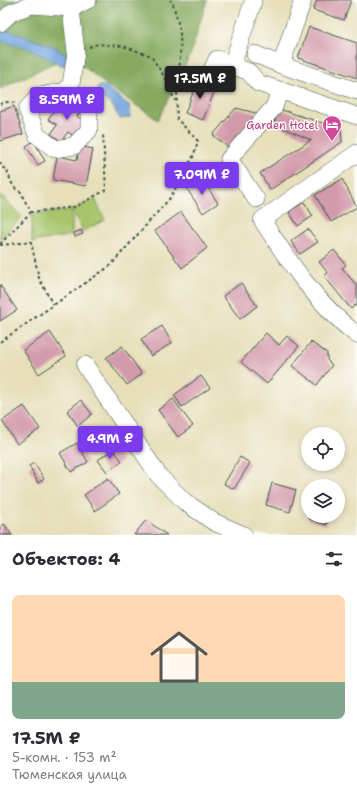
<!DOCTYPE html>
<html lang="ru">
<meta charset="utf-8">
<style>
:root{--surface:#fff;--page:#f2f2f3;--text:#2b2b33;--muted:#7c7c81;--accent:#7c3aed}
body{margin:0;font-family:"Shantell Sans",sans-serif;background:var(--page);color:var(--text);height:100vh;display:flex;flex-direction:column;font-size:15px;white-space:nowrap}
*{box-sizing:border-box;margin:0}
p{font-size:13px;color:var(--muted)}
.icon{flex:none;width:22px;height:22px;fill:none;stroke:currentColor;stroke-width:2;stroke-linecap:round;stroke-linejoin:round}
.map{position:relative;height:535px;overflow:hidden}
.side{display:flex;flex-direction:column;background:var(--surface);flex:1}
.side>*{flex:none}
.fabs{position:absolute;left:301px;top:427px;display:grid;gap:8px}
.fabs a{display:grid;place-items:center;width:44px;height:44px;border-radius:50%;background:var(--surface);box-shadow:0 2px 6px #0003;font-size:20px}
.price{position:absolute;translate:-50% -34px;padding:0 9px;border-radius:4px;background:var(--accent);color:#fff;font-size:13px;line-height:26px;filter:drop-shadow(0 1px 2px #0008)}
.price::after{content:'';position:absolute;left:50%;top:24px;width:12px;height:9px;margin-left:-6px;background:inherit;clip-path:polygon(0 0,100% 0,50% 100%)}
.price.active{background:#222;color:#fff}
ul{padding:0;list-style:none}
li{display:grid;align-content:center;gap:8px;height:212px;padding:0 12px}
li span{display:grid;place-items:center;height:124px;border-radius:8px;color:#555}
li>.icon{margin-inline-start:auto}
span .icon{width:72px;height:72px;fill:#fffc;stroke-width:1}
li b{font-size:17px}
h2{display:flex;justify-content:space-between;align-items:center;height:48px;padding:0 12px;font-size:17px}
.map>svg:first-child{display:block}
.green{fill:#a7c46b;stroke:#638050}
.forest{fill:#85aa5f;stroke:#52744a}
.water{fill:#70a2db;stroke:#487088}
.building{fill:#d39aac}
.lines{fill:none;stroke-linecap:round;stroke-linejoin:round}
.minor-casing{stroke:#3d5548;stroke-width:18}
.path{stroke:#3d5548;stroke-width:2;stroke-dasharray:3 3;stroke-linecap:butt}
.minor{stroke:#fff;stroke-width:17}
.labels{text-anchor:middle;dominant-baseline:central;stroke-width:3;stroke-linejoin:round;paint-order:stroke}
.hotel-label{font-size:11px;fill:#b23c85;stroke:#fdfcf7;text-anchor:end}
</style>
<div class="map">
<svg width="357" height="535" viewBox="0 0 357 535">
<rect width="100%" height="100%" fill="#fdfcf7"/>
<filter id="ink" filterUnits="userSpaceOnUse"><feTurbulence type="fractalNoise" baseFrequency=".025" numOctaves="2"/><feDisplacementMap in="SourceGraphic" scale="8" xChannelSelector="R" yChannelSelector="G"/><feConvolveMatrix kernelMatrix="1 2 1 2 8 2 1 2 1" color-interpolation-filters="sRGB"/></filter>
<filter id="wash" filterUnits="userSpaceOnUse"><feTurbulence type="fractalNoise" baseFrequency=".012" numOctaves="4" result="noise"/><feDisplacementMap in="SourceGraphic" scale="16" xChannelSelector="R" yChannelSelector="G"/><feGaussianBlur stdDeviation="0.9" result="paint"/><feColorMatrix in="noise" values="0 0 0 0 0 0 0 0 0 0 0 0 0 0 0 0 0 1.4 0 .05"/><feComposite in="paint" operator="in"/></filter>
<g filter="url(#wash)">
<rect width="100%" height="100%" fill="#e6dfba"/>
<path class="green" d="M0,194L22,217L0,239Z
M95,199L105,220L83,231L72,210Z
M72,210V235L32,242V214Z"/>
<path class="forest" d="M0,0H207L191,53L158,120L105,84L70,55L0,89Z"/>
<path class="water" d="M0,30L10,31L53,46L68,56L66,66L61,65L27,48L0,41Z
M99,86H105L130,106V117L120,119L112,105L98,95L97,89Z"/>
<g id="blocks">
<path class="building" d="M317,0H351L344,20L313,10Z
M309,27L357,43V78L298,58Z
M198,80L216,87L203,120L185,113Z
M72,101L83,109L77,116L87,124L76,138L68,132L61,141L51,134L57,125L48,119L59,104L66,109Z
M14,106L23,134L0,141V111Z
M236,108L259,114L230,149L213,135Z
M279,109L341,129L342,142L270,190L260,173L311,140L274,124Z
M34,141L45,161L38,165L26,146Z
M79,146L93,149L86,186L53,180L57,156L77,160Z
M202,179L218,203L203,213L187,189Z
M342,179L357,207L331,222L315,195Z
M304,202L313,216L298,226L289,212Z
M181,212L207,248L182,268L155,231Z
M308,229L318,242L300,254L291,241Z
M81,230L83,234L75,237L74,233Z
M334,250L346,265L342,268L357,286V308L355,305L351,309L324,276L328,273L319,262Z
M241,283L257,306L240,319L223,296Z
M0,285L17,310L0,321Z
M162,326L172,343L151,356L141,339Z
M50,332L66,356L39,374L23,350Z
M266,333L279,345L287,336L299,346L267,384L241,362Z
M311,342L327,353V360L332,365L317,385L292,366Z
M122,346L142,374L127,385L106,358Z
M201,376L210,388L182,407L174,395Z
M173,399L193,426L178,437L158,410Z
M81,400L92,414L78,426L67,411Z
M24,406L40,429L17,444L2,421Z
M77,443L88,462L71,472L60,453Z
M113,449L122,461L107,472L98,460Z
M240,457L250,463L234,489L224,484Z
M34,463L44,479L38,483L29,466Z
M108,478L119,494L95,511L84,495Z
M272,483L296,490L290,512L266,505Z
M310,516H329L326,525L309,519Z
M146,520L167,535H134Z
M4,524L12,535H0V527Z"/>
</g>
</g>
<g filter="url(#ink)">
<use href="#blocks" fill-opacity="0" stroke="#3d5548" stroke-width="1"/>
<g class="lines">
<defs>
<path id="minor" d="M303,0L281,65L357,91
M0,23L12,12L32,5L72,8L88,0
M255,54L281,65
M232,65L249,72L258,83L357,116
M209,77L217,59L232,65L253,2
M66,91L89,108V130L74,146L55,149L37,135L27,109L39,96L66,91L71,84L76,52L70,0
M357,153L262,220C289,262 317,304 357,335
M256,199L229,159L274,107L280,90
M85,365L159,476L185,502L214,522L244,535"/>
</defs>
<use href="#minor" class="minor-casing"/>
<path class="path" d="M89,47L98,44L123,46L151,56L167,81L175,101
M0,104L5,102L16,103
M0,162L2,167L7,170L11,182L16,189L21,192C24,202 28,204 31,212L75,207L106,190L103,134
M0,244L31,212
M0,245L31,242L39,278L53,305
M0,342L110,266L170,198L193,157L198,141L177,119C175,90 182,62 180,34C179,23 175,13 173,3L170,0"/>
<use href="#minor" class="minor"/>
</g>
</g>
<defs>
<symbol id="hotel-pin" viewBox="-11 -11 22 30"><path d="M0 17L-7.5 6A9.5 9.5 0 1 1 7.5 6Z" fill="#d1479c" stroke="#fdfcf7"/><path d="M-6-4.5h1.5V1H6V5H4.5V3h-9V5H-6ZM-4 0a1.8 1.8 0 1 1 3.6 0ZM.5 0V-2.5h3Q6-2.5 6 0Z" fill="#fff"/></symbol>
</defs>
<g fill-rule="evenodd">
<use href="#hotel-pin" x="321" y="114" width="22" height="30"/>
</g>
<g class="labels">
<g class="hotel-label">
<text x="318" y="125">Garden Hotel</text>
</g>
</g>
</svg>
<div class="fabs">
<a><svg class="icon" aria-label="locate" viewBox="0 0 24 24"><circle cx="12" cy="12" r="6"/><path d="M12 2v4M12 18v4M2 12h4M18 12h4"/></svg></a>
<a><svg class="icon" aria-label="layers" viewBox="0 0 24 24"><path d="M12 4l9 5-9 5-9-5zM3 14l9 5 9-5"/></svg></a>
</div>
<b class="price active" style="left:200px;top:100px">17.5M ₽</b>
<b class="price" style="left:67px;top:121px">8.59M ₽</b>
<b class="price" style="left:202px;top:196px">7.09M ₽</b>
<b class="price" style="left:110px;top:460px">4.9M ₽</b>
</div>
<section class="side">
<h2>Объектов: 4<svg class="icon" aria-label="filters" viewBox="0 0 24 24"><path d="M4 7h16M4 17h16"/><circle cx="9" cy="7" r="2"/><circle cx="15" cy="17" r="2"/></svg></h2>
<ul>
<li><span style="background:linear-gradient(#ffd9b3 70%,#7fa58c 0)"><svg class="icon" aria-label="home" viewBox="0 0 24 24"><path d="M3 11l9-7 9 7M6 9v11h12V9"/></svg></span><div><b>17.5M ₽</b><p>5-комн. · 153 m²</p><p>Тюменская улица</p></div></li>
</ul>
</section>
